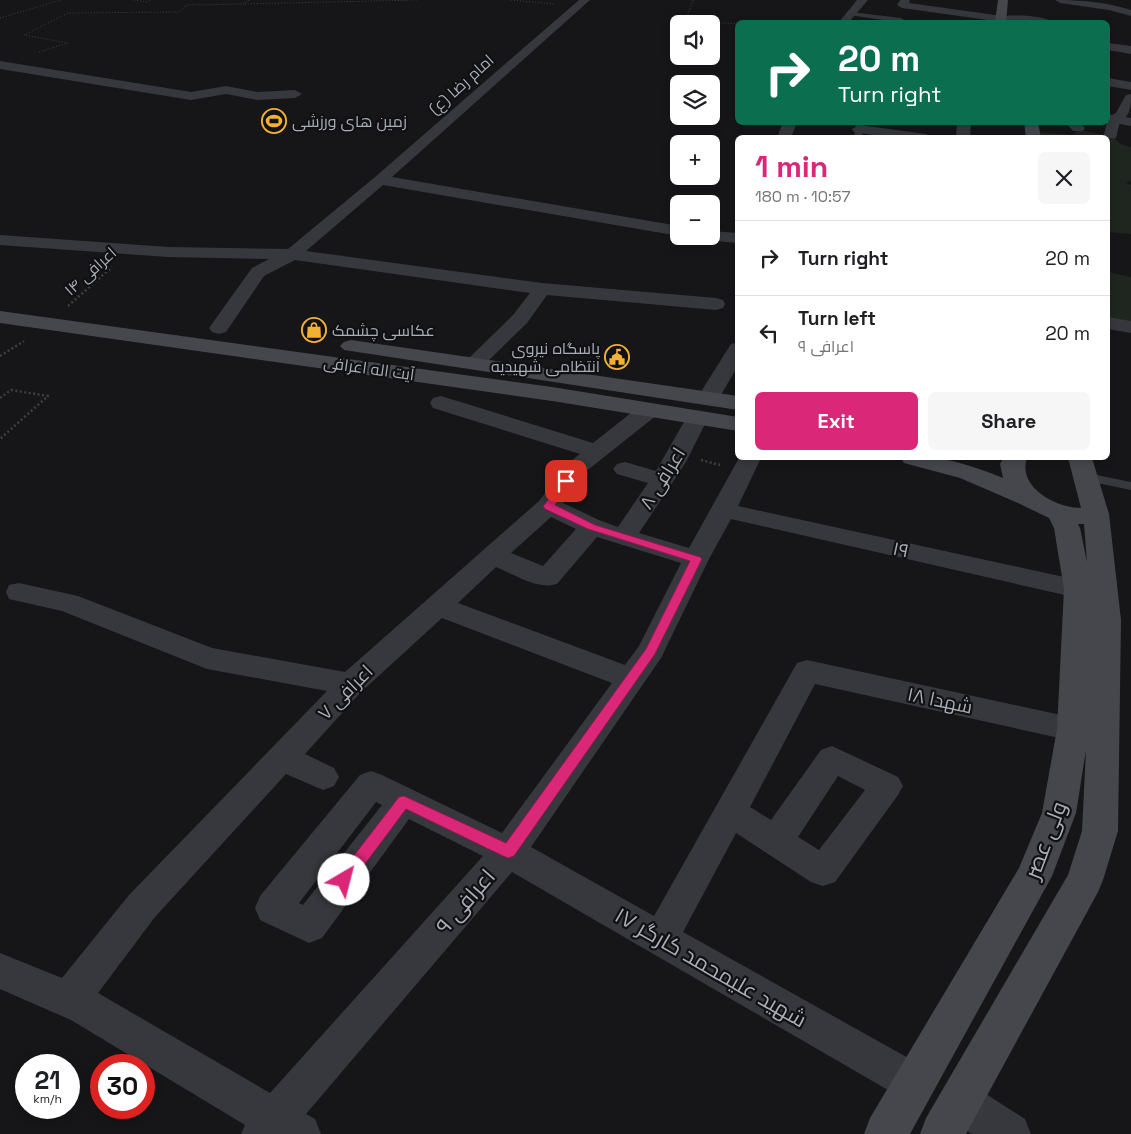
<!DOCTYPE html>
<meta charset="utf-8">
<style>
:root{--surface:#fff;--page:#f6f6f6;--text:#202124;--muted:#757577;--line:#e0e0e0;--accent:#db2777}
body{margin:0;font-family:"Space Grotesk",Cairo,sans-serif;background:var(--page);color:var(--text);height:100vh;display:flex;flex-direction:column;font-size:19px;white-space:nowrap}
*{box-sizing:border-box;margin:0}
p{font-size:16px;color:var(--muted)}
.icon{flex:none;width:28px;height:28px;fill:none;stroke:currentColor;stroke-width:2;stroke-linecap:round;stroke-linejoin:round}
.map{position:relative;flex:1;overflow:hidden}
.sheet{position:absolute;left:735px;top:135px;width:375px;height:325px;display:flex;flex-direction:column;background:var(--surface);border-radius:8px;box-shadow:0 2px 8px #0003}
.sheet>*{flex:none}
.top-card{position:absolute;left:735px;top:20px;width:375px;height:105px;border-radius:8px;box-shadow:0 2px 8px #0003;background:#0b6e4f;color:#fff;overflow:hidden}
.buttons{position:absolute;left:670px;top:15px;display:grid;gap:10px}
.buttons a{display:grid;place-items:center;width:50px;height:50px;border-radius:8px;background:var(--surface);box-shadow:0 2px 8px #0003;font-size:25px}
.speed{position:absolute;left:15px;top:1054px;display:flex;gap:10px;font-size:25px;font-weight:700;text-align:center}
.speed>*{display:grid;place-content:center;width:65px;height:65px;border-radius:50%;background:var(--surface);box-shadow:0 2px 8px #0003;line-height:1}
.speed small{font-size:12px;font-weight:400}
.speed .limit{border:8px solid #d22;background:#fff;color:#111}
.pin{position:absolute;display:grid;place-items:center;width:42px;height:42px;color:#fff;margin:-21px;border-radius:10px;box-shadow:0 2px 8px #0006}
.me{position:absolute;width:55px;margin:-28px;rotate:37deg;stroke-linejoin:round;filter:drop-shadow(0 0 4px #0008)}
.turn{display:flex;align-items:center;gap:18px;height:105px;padding:0 20px;font-size:22px}
.turn .icon{width:65px;height:65px;stroke-width:2.5}
.turn b{display:block;font-size:35px;line-height:42px}
.round{display:grid;place-items:center;flex:none;width:52px;height:52px;border-radius:8px;background:var(--page)}
.summary{display:flex;align-items:center;justify-content:space-between;height:85px;padding:0 20px}
h1{font-size:30px;font-weight:700;line-height:38px;color:var(--accent)}
.primary-button{display:flex;gap:10px;margin-top:auto;padding:10px 20px}
.primary-button a{flex:1;height:58px;border-radius:8px;background:var(--accent);color:#fff;font-size:20px;font-weight:700;line-height:58px;text-align:center}
.primary-button a+a{background:var(--page);color:var(--text)}
ul{padding:0;list-style:none}
li{display:flex;align-items:center;gap:15px;height:75px;padding:0 20px;border-top:1px solid var(--line)}
li div{flex:1}
li b{display:block;font-size:19px}
li em{font-style:normal}
.map>svg:first-child{display:block}
.green{fill:#1e261f}
.lines{fill:none;stroke-linecap:round;stroke-linejoin:round}
.path-far1{stroke:#3d3f44;stroke-width:1;stroke-dasharray:1 2;stroke-linecap:butt}
.path{stroke:#3d3f44;stroke-width:2.5;stroke-dasharray:2 2.5;stroke-linecap:butt}
.service{fill:#37383d;fill-rule:evenodd}
.minor{fill:#37383d;fill-rule:evenodd}
.tertiary{fill:#37383d;fill-rule:evenodd}
.secondary{fill:#45474d;fill-rule:evenodd}
.route{fill:#db2777;stroke:#8e194d}
.labels{text-anchor:middle;stroke-width:4.5;stroke-linejoin:round;paint-order:stroke}
.far-street-label{font-size:16px;fill:#a8adb8;stroke:#111113}
.far-poi-label{font-size:16px;fill:#a8adb8;stroke:#111113;text-anchor:start}
.street-label{font-size:19px;fill:#a8adb8;stroke:#111113}
.near-street-label{font-size:22px;fill:#a8adb8;stroke:#111113}
</style>
<div class="map">
<svg width="1131" height="1134" viewBox="0 0 1131 1134">
<rect width="100%" height="100%" fill="#161618"/>
<g class="green">
<path d="M1078,130L1112,136L1120,144L1131,147V181L1126,183L1131,185V234L1108,232V138L1040,137L1038,132L1073,135Z"/>
<path d="M1108,272L1131,277V323L1108,320Z"/>
</g>
<g class="lines">
<g class="path-far1">
<path d="M134,0L147,2L151,0"/>
<path d="M249,0L243,4L417,0"/>
<path d="M511,0L554,4"/>
<path d="M693,0L686,20L738,24"/>
<path d="M0,18L61,0"/>
<path d="M39,52L68,43L24,35L68,13L180,12L186,5L243,4"/>
</g>
<g class="path">
<path d="M68,306L112,267"/>
<path d="M0,356L24,341"/>
<path d="M0,398L11,390L48,396L0,439"/>
<path d="M701,460L720,465"/>
</g>
<g class="service">
<path d="M851,12L901,18L904,20L903,22H897L849,15Z"/>
<path d="M856,122H864L862,138H854Z"/>
<path d="M1087,473L1131,482V490L1083,480L1081,477L1083,474Z"/>
</g>
<g class="minor">
<path d="M579,0H590L392,177L679,226V236L383,185L306,251L542,283L716,298L723,300L725,304L723,308L716,310L547,295L527,323L482,367L475,369L468,367L465,363L468,359L513,315L530,293L295,260L264,276L226,332L219,334L212,332L209,328L252,268L269,259L168,257L0,245V235L168,247L288,249L375,177Z"/>
<path d="M857,0H868L849,22H839Z"/>
<path d="M900,0H910L909,3L1002,16C1013,15 1044,15 1052,22H1002L902,8L897,5Z"/>
<path d="M1055,0C1081,0 1105,2 1131,10V16L1109,10L1060,3Z"/>
<path d="M1108,43L1131,46V54L1108,50Z"/>
<path d="M0,61L191,92L226,86L257,92L295,90L302,94L295,98L257,100L226,94L191,100L0,69Z"/>
<path d="M1108,78L1131,82V90L1108,86Z"/>
<path d="M1131,94C1131,106 1131,116 1120,121L1116,138C1111,139 1107,139 1104,135L1108,117L1116,113L1126,95Z"/>
<path d="M783,122H797L791,138H777Z"/>
<path d="M957,122H971L970,138H956Z"/>
<path d="M1065,122H1080L1085,128L1083,131H1073Z"/>
<path d="M859,125L926,134L933,138H891L854,132L852,129Z"/>
<path d="M711,231L738,233V243L705,240L703,236H711Z"/>
<path d="M1108,317L1131,321V333L1108,329Z"/>
<path d="M738,342V366L719,398L716,403L708,404L700,403L697,398L731,344Z"/>
<path d="M441,396L593,443L641,405L649,403L657,405L660,410L657,415L584,473L563,503L601,521L618,527L648,483L617,474L613,469L617,464L625,462L656,471L689,413L697,411L705,413L708,418L686,462L639,533L689,548L739,458H761L738,506L1087,582L1091,589L1087,596L1078,598L731,519L709,559L661,658L531,847L654,916L797,663L807,660L1084,720L1088,729L1084,738L1073,741L815,684L750,807L771,820L821,750L832,746L898,777L903,786L898,795L835,882L823,886L811,882L736,833L683,932L928,1069L934,1083L928,1097L914,1103L900,1097L512,872L306,1114L315,1119L321,1134H241L245,1125L71,1020L0,989V953L62,978L129,895L327,691L207,669L62,611L9,599L6,592L9,585L19,583L78,596L212,648L345,672L539,501L568,463L580,454L433,408L430,403L433,398ZM551,517L576,529L543,566L511,553ZM597,537L681,563L639,646L625,665L458,603L496,567C515,575 538,590 557,584ZM442,618L612,683L502,833L382,775L371,771L360,775L260,896L255,908L260,920L309,943L322,938L409,819L483,856L270,1093L98,993L155,917L286,774L323,790L334,786L339,777L334,768L305,754L361,692ZM838,776L865,790L819,850L798,837ZM376,802L382,805L303,905L299,903Z"/>
<path d="M960,1081L975,1087L1025,1119L1031,1134H972L945,1117L939,1102L945,1087Z"/>
</g>
<path class="tertiary" d="M1108,114L1131,118V126L1108,122Z"/>
<g class="secondary">
<path d="M998,0H1008L1006,22H995Z"/>
<path d="M1024,122H1038L1041,138H1026Z"/>
<path d="M0,311L552,387L738,417V431L552,401L0,323Z"/>
<path d="M351,340L738,396V410L344,350L340,346L344,342Z"/>
<path d="M901,458C936,453 970,465 1003,478L1000,464L1003,458H1027C1017,487 1056,508 1081,508L1068,458H1092L1109,514L1121,620L1118,831L1103,880L1098,892L966,1134H920L926,1118L1068,875L1082,831L1086,750L1076,813L1052,876L910,1134H864L870,1118L1019,868L1042,813L1057,729L1064,589L1054,528L1049,518L1018,503L960,478L904,463ZM1078,524H1084L1087,562L1080,528Z"/>
</g>
</g>
<path class="route" d="M566,477L572,481L555,505L595,525L700,557L702,559L655,654L514,856L508,858L503,856L406,809L350,884L344,886L339,884L337,880L339,875L399,797L404,796L506,843L646,649L690,561L588,529L545,509L543,506L545,504L563,478Z"/>
<defs>
<symbol id="stadium-ring" viewBox="-11 -11 22 22"><circle r="9.5" fill="#111113" stroke="#f2b134" stroke-width="1.5"/><path d="M0-5a6.5 5 0 1 0 0 10a6.5 5 0 1 0 0-10ZM-3.5-1.8h7v3.6h-7Z" fill="#f2b134"/></symbol>
<symbol id="shop-ring" viewBox="-11 -11 22 22"><circle r="9.5" fill="#111113" stroke="#f2b134" stroke-width="1.5"/><path d="M-5-2.5h2.3a2.7 3.5 0 0 1 5.4 0H5L5.5 6h-11ZM-1.5-2.5h3a1.5 2.3 0 0 0-3 0Z" fill="#f2b134"/></symbol>
<symbol id="civic-ring" viewBox="-11 -11 22 22"><circle r="9.5" fill="#111113" stroke="#f2b134" stroke-width="1.5"/><path d="M-.6-6.5H3V-4.5H.6V-3L4-1V1h2V6H-6V1h2V-1L-.6-3ZM-1.2 2.5V6h2.4V2.5Z" fill="#f2b134"/></symbol>
</defs>
<g fill-rule="evenodd">
<use href="#stadium-ring" x="260" y="107" width="28" height="28"/>
<use href="#shop-ring" x="300" y="316" width="28" height="28"/>
<use href="#civic-ring" x="603" y="343" width="28" height="28"/>
</g>
<g class="labels">
<g class="far-street-label">
<text transform="translate(461 84) rotate(-42)" y="6">امام رضا (ع)</text>
<text transform="translate(90 271) rotate(-42)" y="6">اعرافی ۱۴</text>
<text transform="translate(369 368) rotate(8)" y="6">آیت اله اعرافی</text>
</g>
<g class="far-poi-label">
<text x="292" y="127">زمین های ورزشی</text>
<text x="332" y="336">عکاسی چشمک</text>
<text x="600" y="354" text-anchor="end">پاسگاه نیروی<tspan x="600" dy="18">انتظامی شهیدیه</tspan></text>
</g>
<g class="street-label">
<text transform="translate(662 478) rotate(-58)" y="7">اعرافی ۸</text>
<text transform="translate(901 549) rotate(12)" y="7">۱۹</text>
<text transform="translate(345 692) rotate(-45)" y="7">اعرافی ۷</text>
<text transform="translate(940 700) rotate(12)" y="7">شهدا ۱۸</text>
</g>
<g class="near-street-label">
<text transform="translate(1045 840) rotate(-69)" y="8">ولی عصر</text>
<text transform="translate(465 901) rotate(-49)" y="8">اعرافی ۹</text>
<text transform="translate(711 967) rotate(30)" y="8">شهید علیمحمد کارگر ۱۷</text>
</g>
</g>
</svg>
<div class="buttons">
<a><svg class="icon" aria-label="sound" viewBox="0 0 24 24"><path d="M4 9h4l5-4v14l-5-4H4zM17 9q2 3 0 6"/></svg></a>
<a><svg class="icon" aria-label="layers" viewBox="0 0 24 24"><path d="M12 4l9 5-9 5-9-5zM3 14l9 5 9-5"/></svg></a>
<a>+</a>
<a>−</a>
</div>
<div class="speed"><div>21<small>km/h</small></div><div class="limit">30</div></div>
<div class="pin" style="left:566px;top:481px;background:#d93025"><svg class="icon" aria-label="arrive" viewBox="0 0 24 24"><path d="M6 21V4h12l-3 4 3 4H6"/></svg></div>
<svg class="me" style="left:344px;top:880px" viewBox="-20 -20 40 40"><circle r="19" fill="#fff"/><path d="M0-13L10 11 0 6-10 11z" fill="#db2777"/></svg>
<div class="top-card">
<div class="turn"><svg class="icon" aria-label="right" viewBox="0 0 24 24"><path d="M7 20v-9h11M14 6l5 5-5 5"/></svg><div><b>20 m</b>Turn right</div></div>
</div>
<section class="sheet">
<div class="summary"><div><h1>1 min</h1><p>180 m · 10:57</p></div><a class="round"><svg class="icon" aria-label="close" viewBox="0 0 24 24"><path d="M6 6l12 12M18 6L6 18"/></svg></a></div>
<ul>
<li><svg class="icon" aria-label="right" viewBox="0 0 24 24"><path d="M7 20v-9h11M14 6l5 5-5 5"/></svg><div><b>Turn right</b></div><em>20 m</em></li>
<li><svg class="icon" aria-label="left" viewBox="0 0 24 24"><path d="M17 20v-9H6M10 6l-5 5 5 5"/></svg><div><b>Turn left</b><p>اعرافی ۹</p></div><em>20 m</em></li>
</ul>
<div class="primary-button"><a>Exit</a><a>Share</a></div>
</section>
</div>
